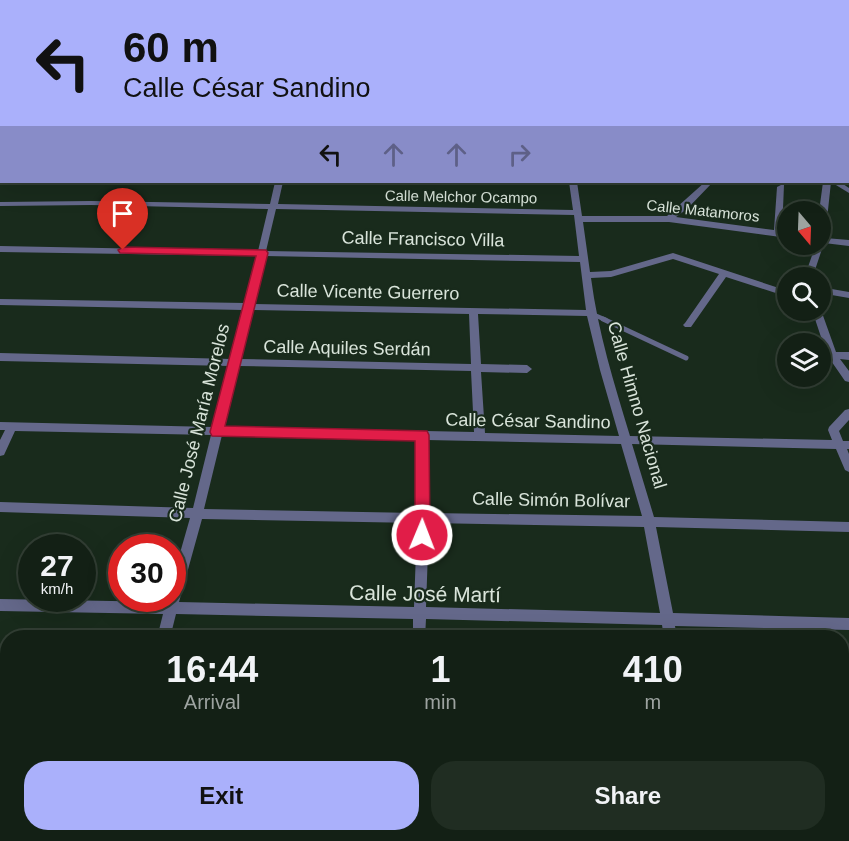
<!DOCTYPE html>
<meta charset="utf-8">
<style>
:root{--surface:#132015;--page:#202d22;--text:#f1f3f6;--muted:#9da3a0;--line:#323e34;--accent:#aab0fb}
body{margin:0;font-family:Helvetica,sans-serif;background:var(--page);color:var(--text);height:100vh;display:flex;flex-direction:column;font-size:22px;white-space:nowrap}
*{box-sizing:border-box;margin:0}
p{font-size:20px;color:var(--muted)}
.icon{flex:none;width:33px;height:33px;fill:none;stroke:currentColor;stroke-width:2;stroke-linecap:round;stroke-linejoin:round}
.map{position:relative;flex:1;overflow:hidden}
.side{position:absolute;left:0px;top:630px;width:849px;height:212px;display:flex;flex-direction:column;background:var(--surface);border-radius:24px 24px 0 0;box-shadow:0 6px 24px #0002,0 0 0 2px var(--line)}
.side>*{flex:none}
.banner{position:absolute;left:0px;top:0px;width:849px;height:183px;box-shadow:0 6px 24px #0002,0 0 0 2px var(--line);background:#aab0fb;color:#111;overflow:hidden}
.needle{width:39px;rotate:161deg}
.buttons{position:absolute;left:777px;top:201px;display:grid;gap:12px}
.buttons a{display:grid;place-items:center;width:54px;height:54px;border-radius:50%;background:var(--surface);box-shadow:0 6px 24px #0002,0 0 0 2px var(--line);font-size:30px}
.speed{position:absolute;left:18px;top:534px;display:flex;gap:12px;font-size:30px;font-weight:700;text-align:center}
.speed>*{display:grid;place-content:center;width:78px;height:78px;border-radius:50%;background:var(--surface);box-shadow:0 6px 24px #0002,0 0 0 2px var(--line);line-height:1}
.speed small{font-size:15px;font-weight:400}
.speed .limit{border:9px solid #d22;background:#fff;color:#111}
.pin{position:absolute;display:grid;place-items:center;width:51px;height:51px;color:#fff;margin:-62px -26px;border-radius:50% 50% 50% 0;rotate:-45deg;box-shadow:0 0 6px #0007}
.pin .icon{rotate:45deg}
.me{position:absolute;width:66px;margin:-33px;rotate:1deg;stroke-linejoin:round;filter:drop-shadow(0 0 4px #0008)}
.turn{display:flex;align-items:center;gap:21px;height:126px;padding:0 24px;font-size:27px}
.turn .icon{width:78px;height:78px;stroke-width:2.5}
.turn b{display:block;font-size:42px;line-height:51px}
.lanes{display:flex;align-items:center;height:57px;padding:0 24px;background:#0003;justify-content:center;gap:30px;direction:ltr}
.lanes .off{opacity:.35}
.eta{display:flex;justify-content:space-evenly;align-items:center;height:102px;text-align:center}
.eta b{font-size:36px;font-weight:600;line-height:42px}
.action{display:flex;gap:12px;margin-top:auto;padding:12px 24px}
.action a{flex:1;height:69px;border-radius:24px;background:var(--accent);color:#111;font-size:24px;font-weight:600;line-height:69px;text-align:center}
.action a+a{background:var(--page);color:var(--text)}
.map>svg:first-child{display:block}
.green{fill:#344c37}
.lines{fill:none;stroke-linecap:round;stroke-linejoin:round}
.path{stroke:#829083;stroke-width:1.5;stroke-dasharray:4 1.5;stroke-linecap:butt}
.service-far1{stroke:#64688a;stroke-width:4.5}
.service{stroke:#64688a;stroke-width:5}
.minor{fill:#64688a;fill-rule:evenodd}
.route{fill:#e11d48;stroke:#92132f;stroke-width:1.5}
.labels{text-anchor:middle;stroke-width:4.5;stroke-linejoin:round;paint-order:stroke}
.far-street-label{font-size:15px;fill:#d9e4da;stroke:#192b1c}
.street-label{font-size:18px;fill:#d9e4da;stroke:#192b1c}
.near-street-label{font-size:21px;fill:#d9e4da;stroke:#192b1c}
</style>
<div class="map">
<svg width="849" height="841" viewBox="0 0 849 841">
<rect width="100%" height="100%" fill="#192b1c"/>
<path class="green" d="M0,0H484L485,1L2,2L0,144Z"/>
<g class="lines">
<path class="path" d="M320,2L322,0"/>
<path class="service-far1" d="M592,314L606,320"/>
<path class="service" d="M603,319L686,358"/>
<g class="minor">
<path d="M510,0H516L517,2H511Z"/>
<path d="M572,0H579L569,2Z"/>
<path d="M612,0H618L620,2H613Z"/>
<rect x="651" y="0" width="6" height="2"/>
<path d="M712,0H718L720,2H713Z"/>
<path d="M768,0H781L779,2H763Z"/>
<rect x="848" y="82" width="1" height="5"/>
<rect x="848" y="125" width="1" height="4"/>
<rect x="0" y="162" width="2" height="4"/>
<path d="M275,182H283L278,204L573,210L569,182H577L582,216H667L705,182H713L687,209L676,217L774,230L777,187L781,185H784L782,232H788V238L669,222H583L590,272L611,271L673,253L788,291V297L726,277L691,327H685L683,325L685,323L719,274L673,259L611,277L591,278C598,332 614,383 630,436L832,440L828,430L829,427L845,410L849,409V420L839,431L843,441H849V449H847L849,454V472L845,470L836,449L632,444L654,517L849,522V532L656,527L673,613L849,618V630L675,626L677,638H664L662,625L426,619L425,638H413V619L176,614L170,638H157L163,614L0,611V599L167,602L168,598H172V581L190,518L0,512V502L193,508L211,435L15,431L4,455L0,456V440L5,430H0V422L213,427L229,366L0,361V353L231,359L243,310L0,305V299L245,303L256,256L0,252V246L258,251L268,209L91,205L0,206V202L91,201L270,204ZM276,209L574,215L579,256L266,251ZM265,256L580,262L586,310L254,304ZM252,310L469,314L471,364L240,359ZM478,314L587,316L600,370L619,436L485,433L481,372L527,373L532,369L527,365L481,364ZM239,366L471,371L474,432L224,427ZM222,435L417,440V513L204,509ZM427,440L621,444L642,516L429,513ZM202,519L417,523L414,607L179,602ZM429,523L644,527L660,613L426,607Z"/>
<path d="M823,182H831L825,238L849,240V246L824,243L816,267V278H808V267L816,244H820L819,212Z"/>
<path d="M831,182H840L849,188V193Z"/>
<path d="M820,287L849,292V298L820,293Z"/>
<path d="M812,310H821L836,352H849V360L840,359L849,371V382L845,381L827,355Z"/>
<rect x="0" y="717" width="8" height="14"/>
<rect x="842" y="737" width="7" height="14"/>
<path d="M849,821V837L842,838L837,835L836,834H842V823Z"/>
<path d="M107,834H123L122,841H106Z"/>
<rect x="404" y="834" width="16" height="7"/>
<path d="M700,834H716L717,841H701Z"/>
<path d="M812,834H828L829,841H813Z"/>
</g>
</g>
<path class="route" d="M123,247L266,250L268,253L225,426L427,431L429,435L430,535L428,540L422,542L417,540L415,535V441L212,436L210,432L256,256L120,253L118,250Z"/>
<g class="labels">
<g class="far-street-label">
<text transform="translate(461 197) rotate(1)" y="5">Calle Melchor Ocampo</text>
<text transform="translate(703 211) rotate(6)" y="5">Calle Matamoros</text>
</g>
<g class="street-label">
<text transform="translate(423 239) rotate(1)" y="6">Calle Francisco Villa</text>
<text transform="translate(368 292) rotate(1)" y="6">Calle Vicente Guerrero</text>
<text transform="translate(347 348) rotate(1)" y="6">Calle Aquiles Serdán</text>
<text transform="translate(637 405) rotate(74)" y="6">Calle Himno Nacional</text>
<text transform="translate(528 421) rotate(1)" y="6">Calle César Sandino</text>
<text transform="translate(199 423) rotate(-76)" y="6">Calle José María Morelos</text>
<text transform="translate(551 500) rotate(1)" y="6">Calle Simón Bolívar</text>
</g>
<g class="near-street-label">
<text transform="translate(425 594) rotate(1)" y="7">Calle José Martí</text>
</g>
</g>
</svg>
<div class="buttons">
<a><svg class="needle" viewBox="-14 -14 28 28"><path d="M0-13l5 13h-10z" fill="#e53935"/><path d="M0 13l5-13h-10z" fill="#9da3a0"/></svg></a>
<a><svg class="icon" aria-label="search" viewBox="0 0 24 24"><circle cx="10" cy="10" r="6"/><path d="M15 15l6 6"/></svg></a>
<a><svg class="icon" aria-label="layers" viewBox="0 0 24 24"><path d="M12 4l9 5-9 5-9-5zM3 14l9 5 9-5"/></svg></a>
</div>
<div class="speed"><div>27<small>km/h</small></div><div class="limit">30</div></div>
<div class="pin" style="left:123px;top:250px;background:#d93025"><svg class="icon" aria-label="arrive" viewBox="0 0 24 24"><path d="M6 21V4h12l-3 4 3 4H6"/></svg></div>
<svg class="me" style="left:422px;top:535px" viewBox="-20 -20 40 40"><circle r="17" fill="#e11d48" stroke="#fff" stroke-width="3"/><path d="M0-11L8 9 0 5-8 9z" fill="#fff"/></svg>
<div class="banner">
<div class="turn"><svg class="icon" aria-label="left" viewBox="0 0 24 24"><path d="M17 20v-9H6M10 6l-5 5 5 5"/></svg><div><b>60 m</b>Calle César Sandino</div></div>
<div class="lanes"><svg class="icon" aria-label="left" viewBox="0 0 24 24"><path d="M17 20v-9H6M10 6l-5 5 5 5"/></svg><svg class="icon off" aria-label="ahead" viewBox="0 0 24 24"><path d="M12 20V5M6 11l6-6 6 6"/></svg><svg class="icon off" aria-label="ahead" viewBox="0 0 24 24"><path d="M12 20V5M6 11l6-6 6 6"/></svg><svg class="icon off" aria-label="right" viewBox="0 0 24 24"><path d="M7 20v-9h11M14 6l5 5-5 5"/></svg></div>
</div>
<section class="side">
<div class="eta">
<div><b>16:44</b><p>Arrival</p></div>
<div><b>1</b><p>min</p></div>
<div><b>410</b><p>m</p></div>
</div>
<div class="action"><a>Exit</a><a>Share</a></div>
</section>
</div>
